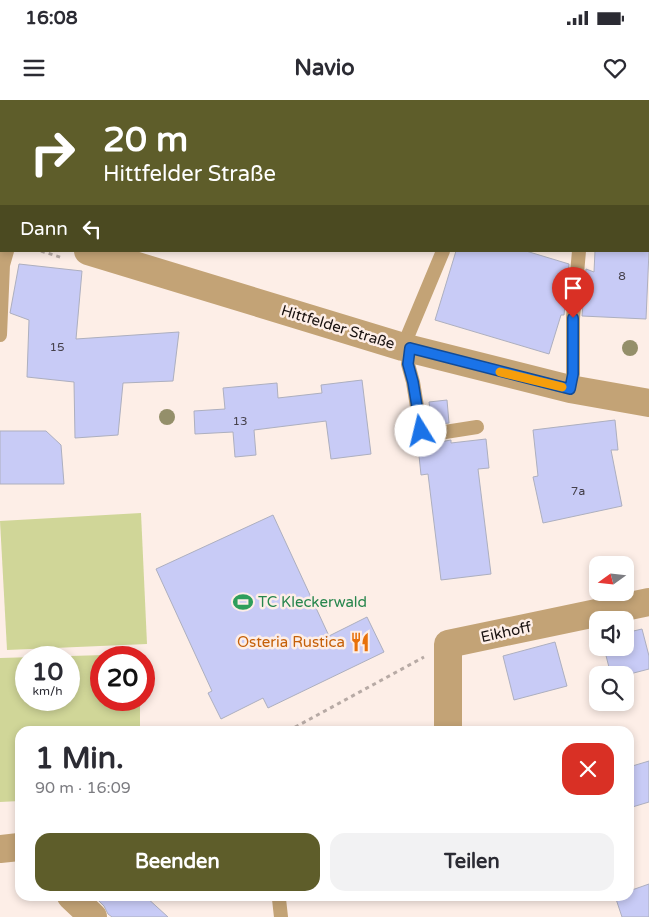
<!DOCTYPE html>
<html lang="de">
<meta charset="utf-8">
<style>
:root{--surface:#fff;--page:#f2f2f3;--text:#2b2b33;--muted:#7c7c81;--accent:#5e5d2a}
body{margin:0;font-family:"Varela Round",sans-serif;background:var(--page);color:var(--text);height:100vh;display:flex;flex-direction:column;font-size:19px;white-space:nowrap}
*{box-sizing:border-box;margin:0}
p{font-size:16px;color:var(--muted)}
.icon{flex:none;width:28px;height:28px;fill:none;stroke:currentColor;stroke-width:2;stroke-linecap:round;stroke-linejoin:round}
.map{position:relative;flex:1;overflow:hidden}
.drawer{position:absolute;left:15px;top:626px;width:619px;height:175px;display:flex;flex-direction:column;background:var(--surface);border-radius:15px;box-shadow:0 2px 8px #0003}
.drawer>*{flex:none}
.guide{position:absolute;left:0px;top:0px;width:650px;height:152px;box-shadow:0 2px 8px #0003;background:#5e5d2a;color:#fff;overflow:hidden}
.needle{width:32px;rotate:255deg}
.buttons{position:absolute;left:589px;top:456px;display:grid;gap:10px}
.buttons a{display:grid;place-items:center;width:45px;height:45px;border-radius:10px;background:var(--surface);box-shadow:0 2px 8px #0003;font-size:25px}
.speed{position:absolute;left:15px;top:546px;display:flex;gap:10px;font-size:25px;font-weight:700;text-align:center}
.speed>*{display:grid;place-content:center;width:65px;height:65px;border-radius:50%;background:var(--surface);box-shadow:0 2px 8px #0003;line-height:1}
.speed small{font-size:12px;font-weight:400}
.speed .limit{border:8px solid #d22;background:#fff;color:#111}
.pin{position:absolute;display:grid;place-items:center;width:42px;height:42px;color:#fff;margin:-51px -21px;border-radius:50% 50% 50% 0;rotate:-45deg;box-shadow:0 0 5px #0007}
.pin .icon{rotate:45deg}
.me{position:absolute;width:55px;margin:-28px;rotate:351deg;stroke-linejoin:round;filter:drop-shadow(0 0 4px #0008)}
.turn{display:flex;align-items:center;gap:18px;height:105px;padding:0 20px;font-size:22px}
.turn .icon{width:65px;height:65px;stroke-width:2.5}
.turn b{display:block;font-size:35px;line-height:42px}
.then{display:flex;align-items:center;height:48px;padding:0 20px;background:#0003;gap:10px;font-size:19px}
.round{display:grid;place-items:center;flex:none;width:52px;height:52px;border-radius:15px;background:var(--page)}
.headline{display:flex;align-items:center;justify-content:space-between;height:85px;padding:0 20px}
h1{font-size:30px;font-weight:800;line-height:38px}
.action{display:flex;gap:10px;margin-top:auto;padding:10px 20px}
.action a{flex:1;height:58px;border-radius:15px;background:var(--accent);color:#fff;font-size:20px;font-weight:800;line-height:58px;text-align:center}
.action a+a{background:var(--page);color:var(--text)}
.status{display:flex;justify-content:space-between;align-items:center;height:35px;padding:0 25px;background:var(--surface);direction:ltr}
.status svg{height:14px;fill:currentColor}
header{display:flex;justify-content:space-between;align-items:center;height:65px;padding:0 20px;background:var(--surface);font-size:22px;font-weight:800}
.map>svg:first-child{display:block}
.green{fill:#d0d698;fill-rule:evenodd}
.building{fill:#c8cbf6;stroke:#adafbf}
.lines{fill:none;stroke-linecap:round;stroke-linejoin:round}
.path{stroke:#b7aaa5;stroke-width:3;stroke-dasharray:4 4;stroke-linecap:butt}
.service{stroke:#c3a376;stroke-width:14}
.minor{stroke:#c3a376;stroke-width:28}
.tertiary{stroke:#c3a376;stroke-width:28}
.tree{fill:#948f6a}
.route-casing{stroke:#114b97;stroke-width:12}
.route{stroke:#1a73e8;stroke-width:9}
.slow{stroke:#f59e0b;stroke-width:9}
.labels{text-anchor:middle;stroke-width:5;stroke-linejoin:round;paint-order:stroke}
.number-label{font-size:12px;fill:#45404a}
.street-label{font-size:15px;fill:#191210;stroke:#fdeee7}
.leisure-label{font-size:15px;fill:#27864d;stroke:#fdeee7;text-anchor:start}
.food-label{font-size:15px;fill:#c56008;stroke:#fdeee7;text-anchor:end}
</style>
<div class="status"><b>16:08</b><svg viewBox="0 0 49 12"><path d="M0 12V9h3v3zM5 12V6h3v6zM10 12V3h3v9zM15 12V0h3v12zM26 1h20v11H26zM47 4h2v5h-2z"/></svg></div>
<header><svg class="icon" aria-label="menu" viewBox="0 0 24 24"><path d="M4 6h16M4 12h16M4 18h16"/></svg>Navio<svg class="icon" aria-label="heart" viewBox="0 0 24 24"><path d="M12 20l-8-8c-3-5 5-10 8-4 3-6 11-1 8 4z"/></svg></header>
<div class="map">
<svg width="649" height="817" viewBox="0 0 649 817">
<rect width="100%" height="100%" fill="#fdeee7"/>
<g class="green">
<path d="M141,413L147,544L7,550L0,421Z"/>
<path d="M140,554V557L101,558V600H140V631H20V701L0,702V558ZM26,558H69V600H26Z"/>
</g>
<g class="building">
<path d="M456,151H526L569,164L564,215H561L549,254L435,220Z"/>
<path d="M595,151H649L646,219L582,216L586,169L594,172Z"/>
<path d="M19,164L82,171L76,239L179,232L173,281L123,283L118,335L75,338L74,282L27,277L29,220L10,213Z"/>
<path d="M362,280L371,354L331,359L326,321L254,330L256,355L235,357L233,332L195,334L194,311L225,309L223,288L277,283L278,298L322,293L321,285Z"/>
<path d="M447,300L449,323L432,325L429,302Z"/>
<path d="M615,320L618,350H611L622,406L543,423L533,377L538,376L533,330Z"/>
<path d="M0,331H46L61,345L64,384H0Z"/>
<path d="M486,339L489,368L478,369L491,474L441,480L428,374L421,375L418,346L434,345V343L451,340V343Z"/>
<path d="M273,415L329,536L367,517L384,552L268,608L263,598L221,619L208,593L212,591L156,469Z"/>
<path d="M642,529L649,556V569L626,575H611L604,548H625V533Z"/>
<path d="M555,542L567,586L514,600L503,556Z"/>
<path d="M649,661V702L629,708V667Z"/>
<path d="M649,784V817H622L615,796H629V791Z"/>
<path d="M94,796H145L168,817H112L108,814L104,806Z"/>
</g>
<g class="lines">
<g class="path">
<path d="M41,151L63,158"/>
<path d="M288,631L424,557"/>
</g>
<g class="service">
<path d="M473,1V0"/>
<path d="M587,1V0"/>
<path d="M0,235L3,165L7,151"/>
<path d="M403,247L443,151"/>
<path d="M410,248L408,264L413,282L421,331L426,335L477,327"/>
<path d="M570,289L573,274V218L579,151"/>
<path d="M279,799L281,817"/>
</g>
<g class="minor">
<path d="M448,631V544L649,502"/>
<path d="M0,749L19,747L20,748"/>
<path d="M71,796L93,817"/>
</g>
<g class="tertiary">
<path d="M0,123L1,124"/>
<path d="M88,151L403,247L570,289L649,303"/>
</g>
</g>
<g class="tree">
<circle cx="630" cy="248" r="8"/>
<circle cx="167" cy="317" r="8"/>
</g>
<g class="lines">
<defs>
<path id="route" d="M421,331L413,282L408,264L410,248L570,289L573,274V218"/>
</defs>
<use href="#route" class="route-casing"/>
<use href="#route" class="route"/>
<path class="slow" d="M500,272L562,287"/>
</g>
<defs>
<symbol id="stadium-bare" viewBox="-9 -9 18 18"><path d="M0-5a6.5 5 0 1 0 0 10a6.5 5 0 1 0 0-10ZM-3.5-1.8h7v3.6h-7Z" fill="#2e9e5b" stroke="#fdeee7" stroke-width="2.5" paint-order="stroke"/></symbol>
<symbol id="restaurant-bare" viewBox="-9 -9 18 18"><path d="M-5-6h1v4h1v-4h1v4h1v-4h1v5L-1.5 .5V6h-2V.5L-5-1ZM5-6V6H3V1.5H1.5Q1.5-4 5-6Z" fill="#e8710a" stroke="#fdeee7" stroke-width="2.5" paint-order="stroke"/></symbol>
</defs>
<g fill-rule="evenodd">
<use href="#stadium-bare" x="229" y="488" width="28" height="28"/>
<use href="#restaurant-bare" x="346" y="528" width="28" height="28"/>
</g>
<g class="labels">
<g class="number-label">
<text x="622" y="180">8</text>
<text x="57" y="251">15</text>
<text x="240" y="325">13</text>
<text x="578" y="395">7a</text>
</g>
<g class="street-label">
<text transform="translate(338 227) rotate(17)" y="5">Hittfelder Straße</text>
<text transform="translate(506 532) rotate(-12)" y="5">Eikhoff</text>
</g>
<g class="leisure-label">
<text x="258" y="507">TC Kleckerwald</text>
</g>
<g class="food-label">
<text x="345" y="547">Osteria Rustica</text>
</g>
</g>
</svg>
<div class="buttons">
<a><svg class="needle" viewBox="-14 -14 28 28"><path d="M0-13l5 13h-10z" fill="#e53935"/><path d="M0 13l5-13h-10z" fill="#7c7c81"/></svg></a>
<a><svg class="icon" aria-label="sound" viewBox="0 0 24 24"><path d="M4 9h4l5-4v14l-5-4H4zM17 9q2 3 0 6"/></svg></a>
<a><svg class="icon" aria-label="search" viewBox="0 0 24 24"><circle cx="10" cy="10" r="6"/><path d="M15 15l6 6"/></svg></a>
</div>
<div class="speed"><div>10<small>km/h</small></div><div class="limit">20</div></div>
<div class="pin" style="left:573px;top:218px;background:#d93025"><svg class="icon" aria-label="arrive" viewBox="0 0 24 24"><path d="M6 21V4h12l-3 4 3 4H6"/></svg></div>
<svg class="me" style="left:421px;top:331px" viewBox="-20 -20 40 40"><circle r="19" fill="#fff"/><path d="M0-13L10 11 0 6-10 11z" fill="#1a73e8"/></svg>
<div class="guide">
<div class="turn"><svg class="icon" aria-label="right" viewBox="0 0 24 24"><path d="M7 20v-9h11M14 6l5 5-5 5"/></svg><div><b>20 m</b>Hittfelder Straße</div></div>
<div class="then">Dann<svg class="icon" aria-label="left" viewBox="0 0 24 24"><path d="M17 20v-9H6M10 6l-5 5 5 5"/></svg></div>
</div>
<section class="drawer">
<div class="headline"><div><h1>1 Min.</h1><p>90 m · 16:09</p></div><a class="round" style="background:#d93025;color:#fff"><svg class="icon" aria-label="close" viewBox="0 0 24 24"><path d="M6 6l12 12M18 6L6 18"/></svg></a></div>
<div class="action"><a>Beenden</a><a>Teilen</a></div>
</section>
</div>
